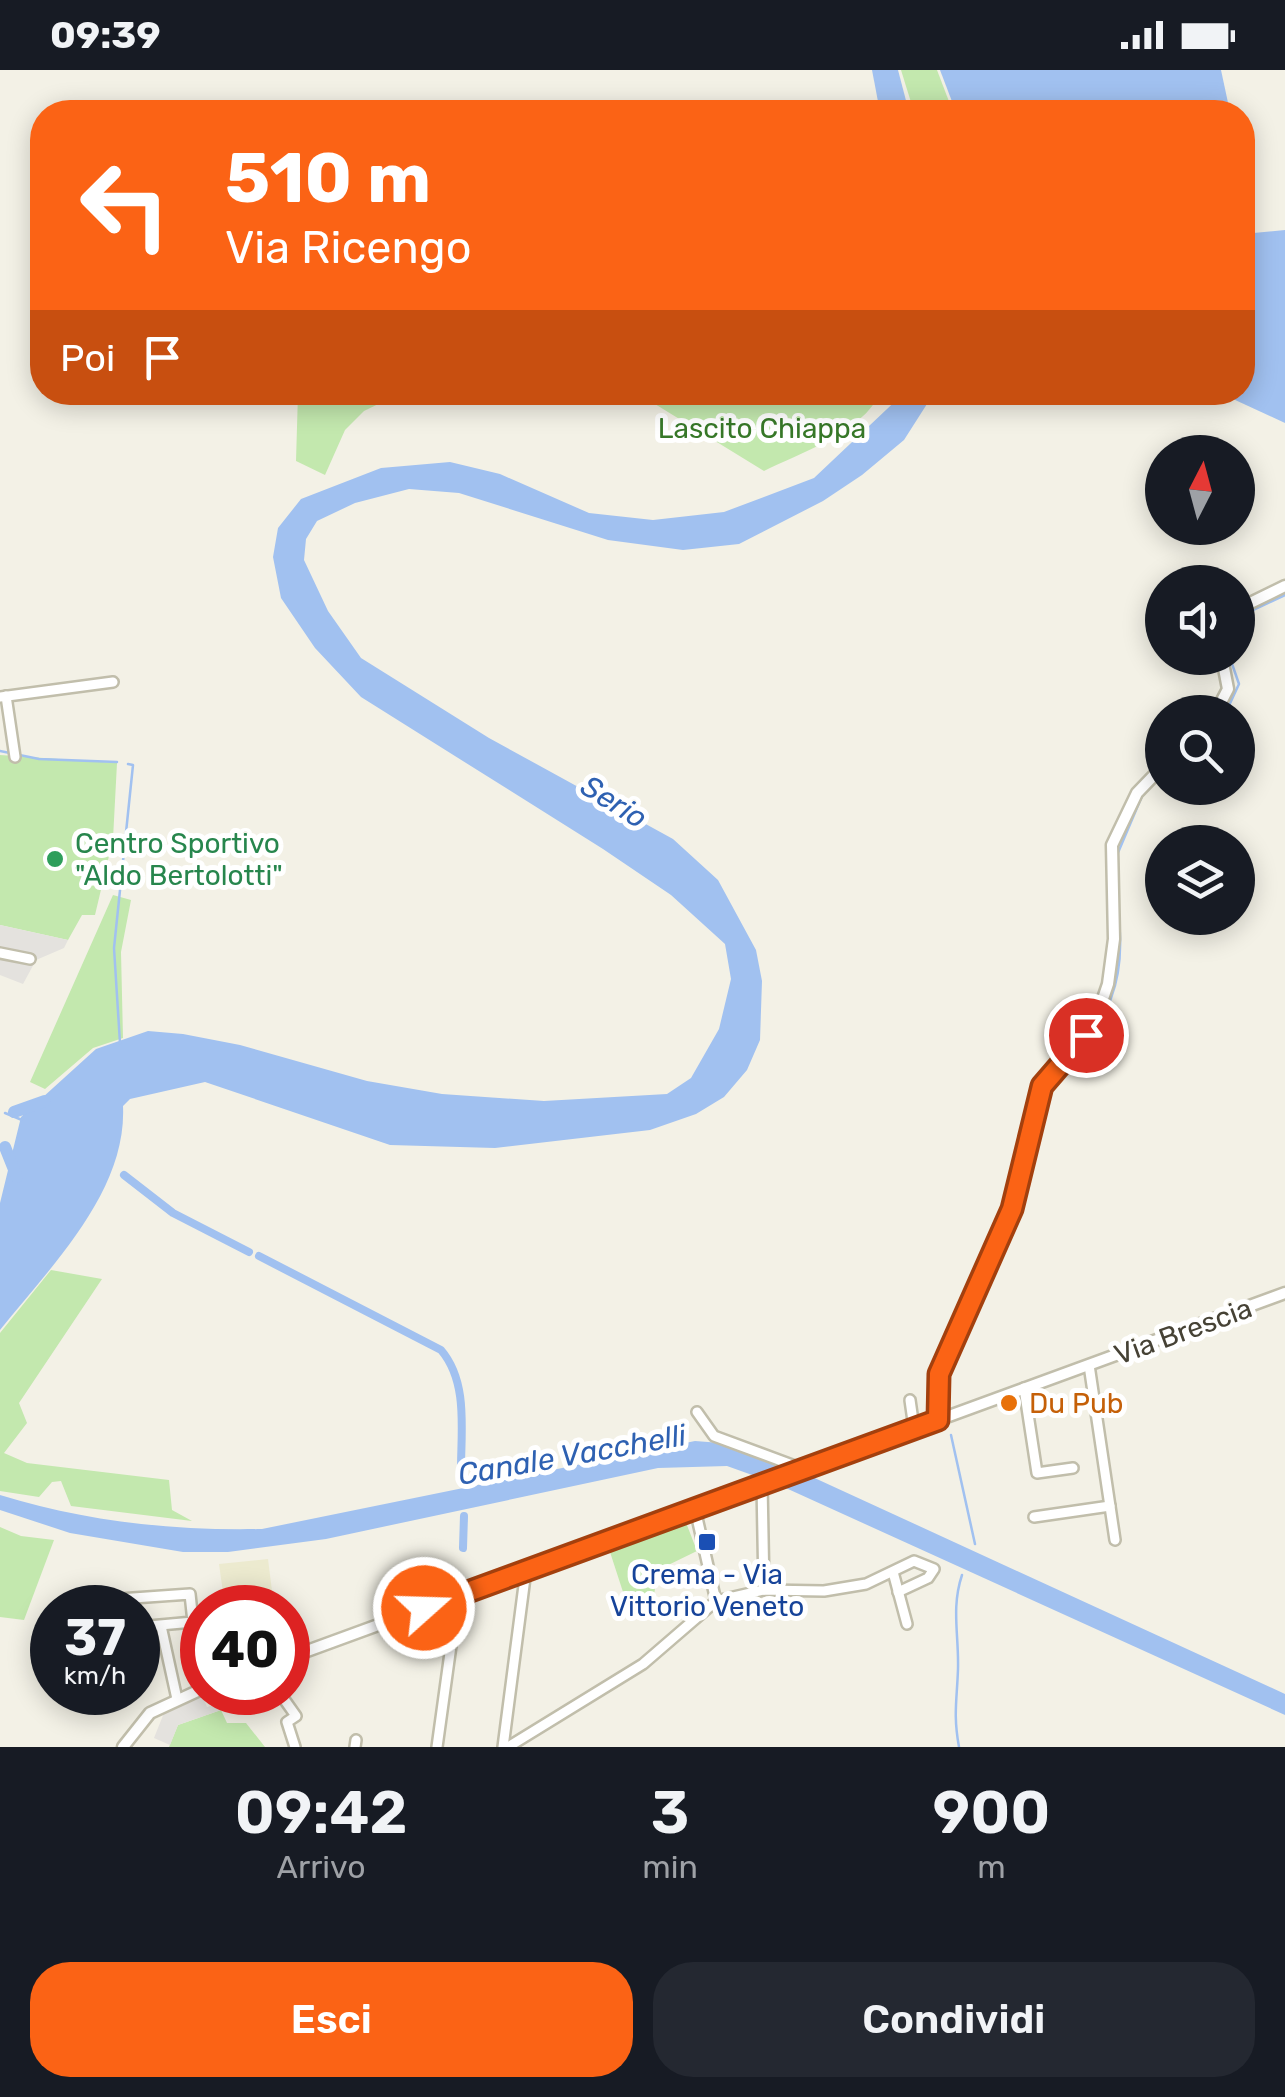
<!DOCTYPE html>
<html lang="it">
<style>
:root{--surface:#171b24;--page:#242831;--text:#f1f3f6;--muted:#9ea1a6;--accent:#fb6315}
body{margin:0;font-family:Rubik,sans-serif;background:var(--page);color:var(--text);height:100vh;display:flex;flex-direction:column;font-size:38px;white-space:nowrap}
*{box-sizing:border-box;margin:0}
p{font-size:32px;color:var(--muted)}
.icon{flex:none;width:55px;height:55px;fill:none;stroke:currentColor;stroke-width:2;stroke-linecap:round;stroke-linejoin:round}
.map{position:relative;height:1677px;overflow:hidden}
.details{display:flex;flex-direction:column;background:var(--surface);flex:1}
.details>*{flex:none}
.top-card{position:absolute;left:30px;top:30px;width:1225px;height:305px;border-radius:40px;box-shadow:0 5px 25px #0003;background:#fb6315;color:#fff;overflow:hidden}
.needle{width:65px;rotate:6deg}
.tools{position:absolute;left:1145px;top:365px;display:grid;gap:20px}
.tools a{display:grid;place-items:center;width:110px;height:110px;border-radius:50%;background:var(--surface);box-shadow:0 5px 25px #0003;font-size:50px}
.speed{position:absolute;left:30px;top:1515px;display:flex;gap:20px;font-size:50px;font-weight:700;text-align:center}
.speed>*{display:grid;place-content:center;width:130px;height:130px;border-radius:50%;background:var(--surface);box-shadow:0 5px 25px #0003;line-height:1}
.speed small{font-size:25px;font-weight:400}
.speed .limit{border:15px solid #d22;background:#fff;color:#111}
.pin{position:absolute;display:grid;place-items:center;width:85px;height:85px;color:#fff;margin:-42px;border:5px solid #fff;border-radius:50%;box-shadow:0 2px 10px #0007}
.me{position:absolute;width:110px;margin:-55px;rotate:70deg;stroke-linejoin:round;filter:drop-shadow(0 0 8px #0008)}
.turn{display:flex;align-items:center;gap:35px;height:210px;padding:0 30px;font-size:45px}
.turn .icon{width:130px;height:130px;stroke-width:2.5}
.turn b{display:block;font-size:70px;line-height:85px}
.then{display:flex;align-items:center;height:95px;padding:0 30px;background:#0003;gap:20px;font-size:38px}
.eta{display:flex;justify-content:space-evenly;align-items:center;height:170px;text-align:center}
.eta b{font-size:60px;font-weight:600;line-height:70px}
.button{display:flex;gap:20px;margin-top:auto;padding:20px 30px}
.button a{flex:1;height:115px;border-radius:40px;background:var(--accent);color:#fff;font-size:40px;font-weight:600;line-height:115px;text-align:center}
.button a+a{background:var(--page);color:var(--text)}
.status{display:flex;justify-content:space-between;align-items:center;height:70px;padding:0 50px;background:var(--surface);direction:ltr}
.status svg{height:28px;fill:currentColor}
.map>svg:first-child{display:block}
.education{fill:#eceacf}
.green{fill:#c3e8ae}
.parking{fill:#e4e2de}
.water{fill:#a1c1f0}
.lines{fill:none;stroke-linecap:round;stroke-linejoin:round}
.stream{stroke:#a1c1f0;stroke-width:2.5}
.canal{stroke:#a1c1f0;stroke-width:8}
.river{stroke:#a1c1f0;stroke-width:12}
.minor-casing{stroke:#c1beab;stroke-width:14}
.tertiary-casing{stroke:#c1beab;stroke-width:15}
.minor{stroke:#fff;stroke-width:9}
.tertiary{stroke:#fff;stroke-width:10}
.route-casing{stroke:#a3400e;stroke-width:25}
.route{stroke:#fb6315;stroke-width:18}
.leisure-dot{fill:#2e9e5b;stroke:#fff;stroke-width:4}
.food-dot{fill:#e8710a;stroke:#fff;stroke-width:4}
.transit-dot{fill:#1a4fb4;stroke:#fff;stroke-width:4}
.labels{text-anchor:middle;stroke-width:10;stroke-linejoin:round;paint-order:stroke}
.park-label{font-size:28px;fill:#377828;stroke:#fff}
.leisure-label{font-size:28px;fill:#27864d;stroke:#fff;text-anchor:start}
.street-label{font-size:28px;fill:#464235;stroke:#fff}
.food-label{font-size:28px;fill:#c56008;stroke:#fff;text-anchor:start}
.transit-label{font-size:28px;fill:#164399;stroke:#fff}
.water-label{font-size:30px;font-style:italic;fill:#2e61b2;stroke:#fff}
</style>
<div class="status"><b>09:39</b><svg viewBox="0 0 49 12"><path d="M0 12V9h3v3zM5 12V6h3v6zM10 12V3h3v9zM15 12V0h3v12zM26 1h20v11H26zM47 4h2v5h-2z"/></svg></div>
<div class="map">
<svg width="1285" height="1677" viewBox="0 0 1285 1677">
<rect width="100%" height="100%" fill="#f3f1e6"/>
<path class="education" d="M268,1489L274,1537H225L219,1494Z"/>
<g class="green">
<path d="M901,0H937L953,42H914Z"/>
<path d="M298,323H357L354,334L362,323H401L364,341L345,360L325,405L296,391Z"/>
<path d="M637,323L880,322V323C863,362 800,383 764,401Z"/>
<path d="M0,685L117,693L113,769L95,845H82L68,870L0,855Z"/>
<path d="M113,825L131,830L121,882L123,968L93,978L45,1019L30,1012Z"/>
<path d="M51,1200L102,1209L19,1333L27,1353L4,1383L27,1393L169,1410L172,1440L192,1451L71,1436L61,1411L52,1412L39,1427L0,1421V1263Z"/>
<path d="M685,1450L697,1481L658,1500L654,1525L623,1522L610,1482L625,1477L624,1472Z"/>
<path d="M0,1457L21,1466L54,1470L24,1550L0,1547Z"/>
<path d="M221,1640L227,1653H246L265,1677H169L178,1655Z"/>
</g>
<g class="parking">
<path d="M0,855L68,870L64,878L36,890L23,914L0,905Z"/>
<path d="M203,1627L207,1637L219,1633L221,1640L178,1655L170,1675L154,1668L164,1643Z"/>
</g>
<g class="water">
<path d="M872,0H898L909,42H880Z"/>
<path d="M940,0H1221L1230,42H956Z"/>
<path d="M1285,160V353L1220,323L1242,322L1243,164Z"/>
<path d="M905,322L934,323L904,370L862,405L823,431L739,474L683,480L608,470L459,423L409,419L355,433L317,451L306,469L304,490L328,541L361,588L489,668L673,769L718,810L756,880L762,911L760,970L747,1000L724,1027L696,1044L650,1060L495,1078L390,1075L205,1012L130,1029L123,1036C127,1122 51,1196 0,1260V1133L21,1047L96,979L148,961L183,964L240,975L367,1011L442,1024L544,1031L667,1024L691,1008L719,959L731,909L725,874L671,825L603,779L361,627L315,578L281,528L273,487L278,458L301,429L381,398L450,392L500,404L589,443L653,450L724,442L814,408Z"/>
<path d="M695,1371L721,1373L795,1399L1285,1624V1645L777,1414L727,1396L658,1398L326,1469L228,1482H183L70,1463L0,1440V1425C84,1451 172,1461 262,1459Z"/>
</g>
<g class="lines">
<g class="stream">
<path d="M1238,547L1285,525"/>
<path d="M1226,642L1239,614L1230,588"/>
<path d="M0,681L39,689L117,692"/>
<path d="M1117,785L1142,726L1162,705"/>
<path d="M120,973L114,878L133,695L128,694"/>
<path d="M1068,993C1108,951 1125,911 1119,852"/>
<path d="M1045,1025L1053,1011"/>
<path d="M5,1043L22,1050"/>
<path d="M1001,1178L1019,1135"/>
<path d="M944,1321L945,1299"/>
<path d="M951,1365L975,1474"/>
<path d="M959,1677C953,1644 957,1630 958,1599C959,1565 951,1538 962,1505"/>
</g>
<g class="canal">
<path d="M124,1105L173,1143L249,1182"/>
<path d="M259,1186L441,1280C470,1314 460,1366 461,1408"/>
<path d="M463,1478L464,1446"/>
</g>
<g class="river">
<path d="M14,1042L45,1031"/>
<path d="M5,1077L17,1107"/>
</g>
<defs>
<g id="minor">
<path d="M6,626L15,687"/>
<path d="M0,627L113,612"/>
<path d="M0,883L30,889"/>
<path d="M1089,1295L1115,1470"/>
<path d="M1024,1318L1037,1403L1073,1398"/>
<path d="M910,1330L914,1358"/>
<path d="M697,1342L714,1366L803,1399"/>
<path d="M762,1414L764,1520"/>
<path d="M695,1439L716,1531"/>
<path d="M1034,1447L1110,1436"/>
<path d="M893,1502L907,1554"/>
<path d="M120,1538L119,1529L190,1524L193,1552L138,1557"/>
<path d="M161,1556L177,1629"/>
<path d="M279,1622L296,1646L287,1652L295,1677"/>
<path d="M355,1677L356,1670"/>
<path d="M437,1677L458,1525"/>
<path d="M503,1677L526,1500"/>
<path d="M508,1677L643,1594L716,1531L764,1520L824,1521L866,1514L914,1491L934,1499L928,1508L898,1522"/>
</g>
<g id="tertiary">
<path d="M1238,539L1285,516"/>
<path d="M1216,642L1228,619L1222,588"/>
<path d="M938,1350L939,1303L1013,1139L1042,1016L1094,955L1108,914L1114,869L1112,775L1137,723L1162,697"/>
<path d="M288,1588L1285,1223"/>
<path d="M123,1677L150,1643L202,1619"/>
</g>
</defs>
<use href="#minor" class="minor-casing"/>
<use href="#tertiary" class="tertiary-casing"/>
<use href="#minor" class="minor"/>
<use href="#tertiary" class="tertiary"/>
</g>
<g class="lines">
<defs>
<path id="route" d="M424,1538L938,1350L939,1304L1012,1139L1042,1016L1086,965"/>
</defs>
<use href="#route" class="route-casing"/>
<use href="#route" class="route"/>
</g>
<circle class="leisure-dot" cx="55" cy="789" r="10"/>
<circle class="food-dot" cx="1009" cy="1333" r="10"/>
<rect class="transit-dot" x="697" y="1462" width="20" height="20" rx="5"/>
<g class="labels">
<g class="park-label">
<text x="762" y="368">Lascito Chiappa</text>
</g>
<g class="leisure-label">
<text x="75" y="783">Centro Sportivo<tspan x="75" dy="32">"Aldo Bertolotti"</tspan></text>
</g>
<g class="street-label">
<text transform="translate(1183 1261) rotate(-20)" y="10">Via Brescia</text>
</g>
<g class="food-label">
<text x="1029" y="1343">Du Pub</text>
</g>
<g class="transit-label">
<text x="707" y="1514">Crema - Via<tspan x="707" dy="32">Vittorio Veneto</tspan></text>
</g>
<g class="water-label">
<text transform="translate(614 732) rotate(32)" y="10">Serio</text>
<text transform="translate(572 1385) rotate(-10)" y="10">Canale Vacchelli</text>
</g>
</g>
</svg>
<div class="tools">
<a><svg class="needle" viewBox="-14 -14 28 28"><path d="M0-13l5 13h-10z" fill="#e53935"/><path d="M0 13l5-13h-10z" fill="#9ea1a6"/></svg></a>
<a><svg class="icon" aria-label="sound" viewBox="0 0 24 24"><path d="M4 9h4l5-4v14l-5-4H4zM17 9q2 3 0 6"/></svg></a>
<a><svg class="icon" aria-label="search" viewBox="0 0 24 24"><circle cx="10" cy="10" r="6"/><path d="M15 15l6 6"/></svg></a>
<a><svg class="icon" aria-label="layers" viewBox="0 0 24 24"><path d="M12 4l9 5-9 5-9-5zM3 14l9 5 9-5"/></svg></a>
</div>
<div class="speed"><div>37<small>km/h</small></div><div class="limit">40</div></div>
<div class="pin" style="left:1086px;top:965px;background:#d93025"><svg class="icon" aria-label="arrive" viewBox="0 0 24 24"><path d="M6 21V4h12l-3 4 3 4H6"/></svg></div>
<svg class="me" style="left:424px;top:1538px" viewBox="-20 -20 40 40"><circle r="17" fill="#fb6315" stroke="#fff" stroke-width="3"/><path d="M0-11L8 9 0 5-8 9z" fill="#fff"/></svg>
<div class="top-card">
<div class="turn"><svg class="icon" aria-label="left" viewBox="0 0 24 24"><path d="M17 20v-9H6M10 6l-5 5 5 5"/></svg><div><b>510 m</b>Via Ricengo</div></div>
<div class="then">Poi<svg class="icon" aria-label="arrive" viewBox="0 0 24 24"><path d="M6 21V4h12l-3 4 3 4H6"/></svg></div>
</div>
</div>
<section class="details">
<div class="eta">
<div><b>09:42</b><p>Arrivo</p></div>
<div><b>3</b><p>min</p></div>
<div><b>900</b><p>m</p></div>
</div>
<div class="button"><a>Esci</a><a>Condividi</a></div>
</section>
